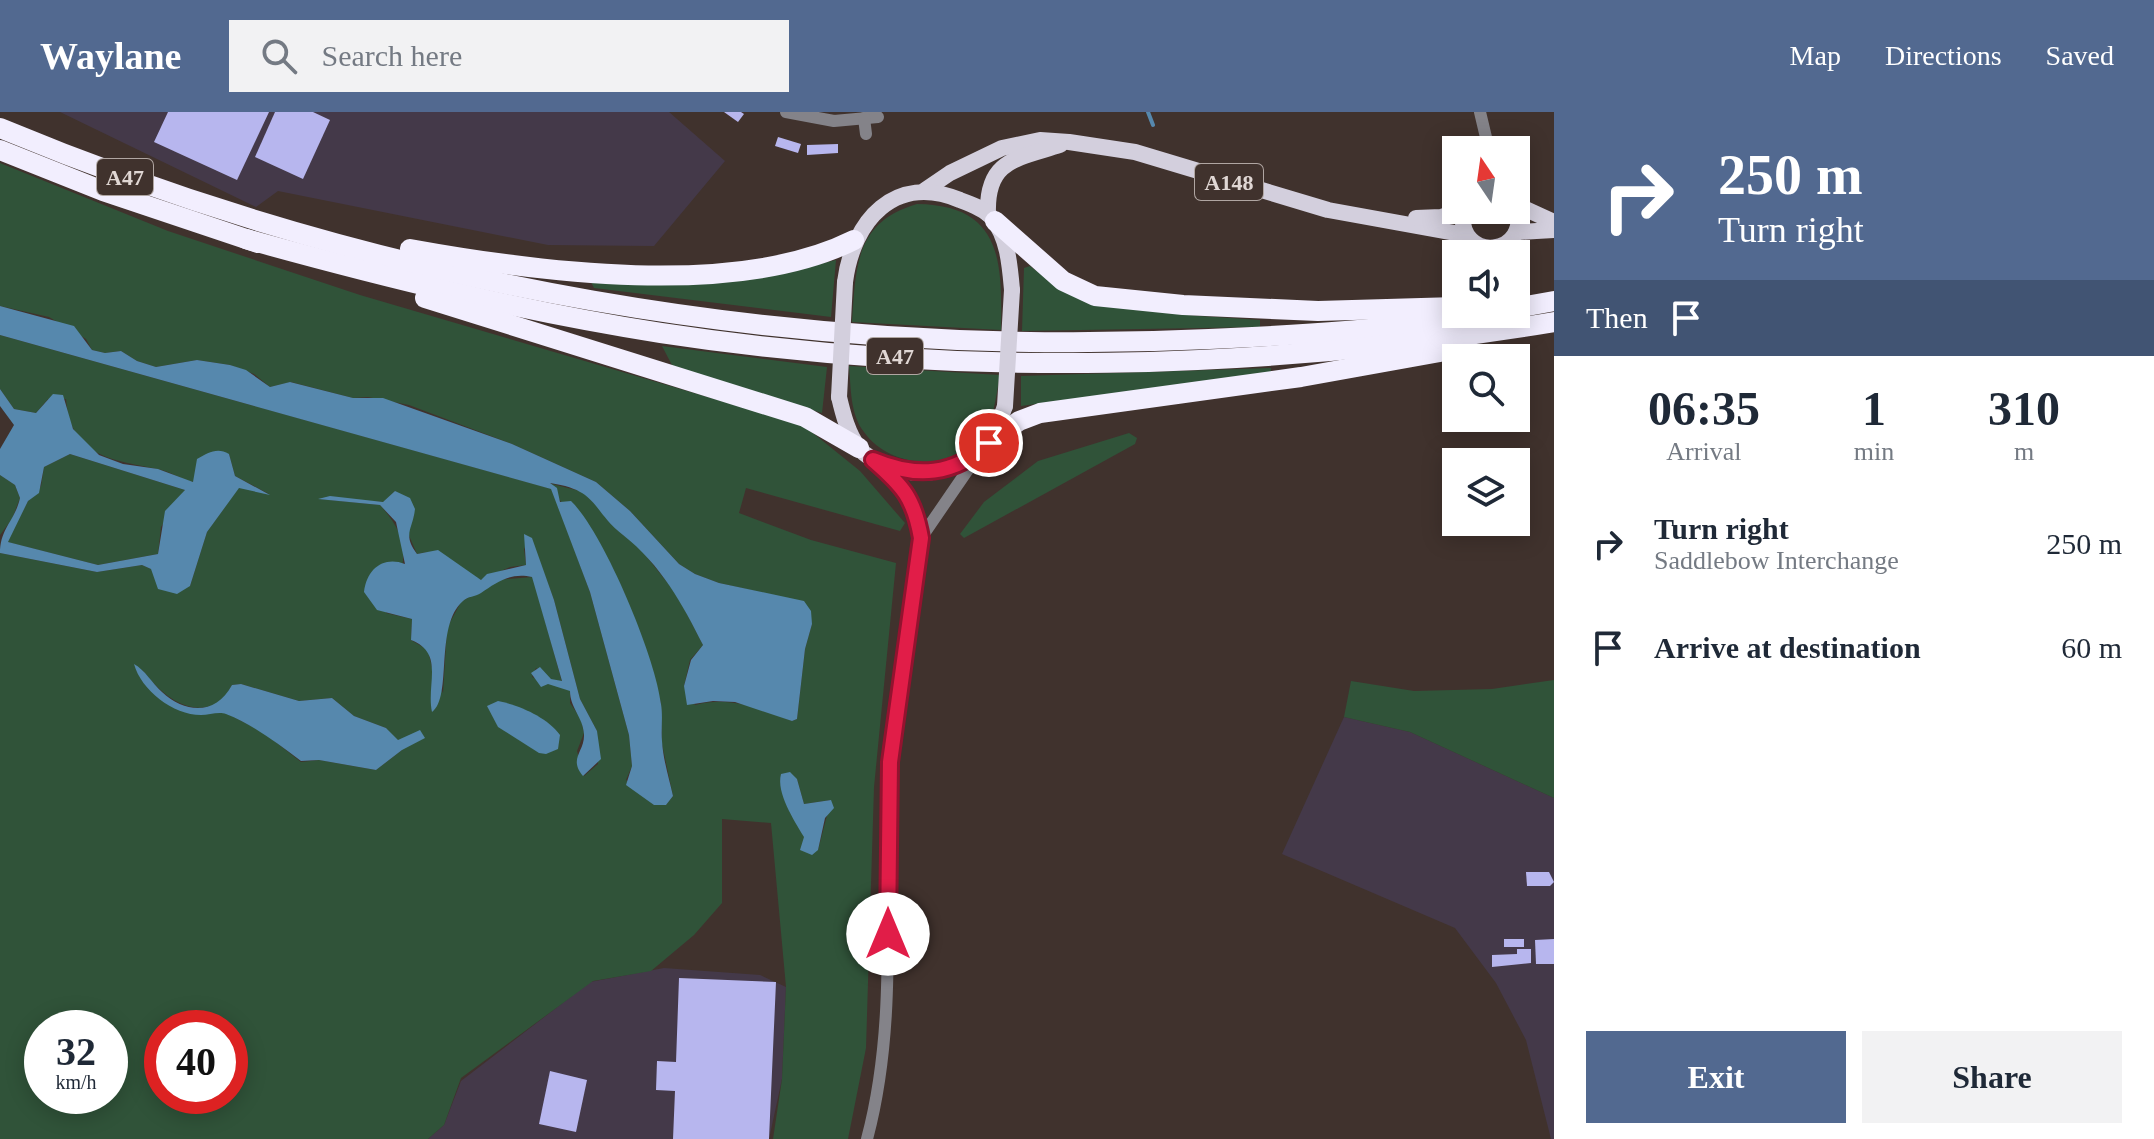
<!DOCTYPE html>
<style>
:root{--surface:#fff;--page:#f2f2f3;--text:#1f2937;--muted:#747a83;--accent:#526990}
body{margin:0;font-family:Georgia,serif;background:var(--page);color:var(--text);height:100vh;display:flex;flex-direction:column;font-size:30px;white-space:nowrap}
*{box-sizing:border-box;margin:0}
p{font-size:26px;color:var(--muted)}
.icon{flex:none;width:44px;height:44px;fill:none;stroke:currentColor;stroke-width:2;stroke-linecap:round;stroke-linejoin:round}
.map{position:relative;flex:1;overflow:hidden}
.drawer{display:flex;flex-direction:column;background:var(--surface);width:600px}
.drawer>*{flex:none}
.hud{background:#526990;color:#fff;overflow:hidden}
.needle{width:52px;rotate:347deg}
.tools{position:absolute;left:1442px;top:24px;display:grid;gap:16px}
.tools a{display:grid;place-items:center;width:88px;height:88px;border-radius:0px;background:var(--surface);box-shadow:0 4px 20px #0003;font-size:40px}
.speed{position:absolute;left:24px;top:898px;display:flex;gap:16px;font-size:40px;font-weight:700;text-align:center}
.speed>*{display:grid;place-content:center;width:104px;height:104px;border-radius:50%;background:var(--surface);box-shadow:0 4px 20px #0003;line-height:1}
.speed small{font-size:20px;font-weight:400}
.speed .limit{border:12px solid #d22;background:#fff;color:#111}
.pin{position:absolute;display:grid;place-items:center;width:68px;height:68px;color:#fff;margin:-34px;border:4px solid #fff;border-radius:50%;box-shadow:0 2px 8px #0007}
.me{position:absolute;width:88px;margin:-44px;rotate:0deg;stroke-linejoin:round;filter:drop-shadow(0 0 6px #0008)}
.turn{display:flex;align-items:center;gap:28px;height:168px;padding:0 32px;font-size:36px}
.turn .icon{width:104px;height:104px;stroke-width:2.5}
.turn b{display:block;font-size:56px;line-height:68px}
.then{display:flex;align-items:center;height:76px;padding:0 32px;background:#0003;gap:16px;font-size:30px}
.eta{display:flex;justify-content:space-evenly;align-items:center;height:136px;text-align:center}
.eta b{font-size:48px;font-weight:600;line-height:56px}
.action{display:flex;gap:16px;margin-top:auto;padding:16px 32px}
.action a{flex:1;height:92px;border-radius:0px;background:var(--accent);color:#fff;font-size:32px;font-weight:600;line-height:92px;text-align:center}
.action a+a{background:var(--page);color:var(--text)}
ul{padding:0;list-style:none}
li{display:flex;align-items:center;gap:24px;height:104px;padding:0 32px}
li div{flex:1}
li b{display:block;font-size:30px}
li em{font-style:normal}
header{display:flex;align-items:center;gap:48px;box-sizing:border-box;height:112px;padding:0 40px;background:var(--accent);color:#fff}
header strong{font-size:38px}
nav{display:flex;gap:44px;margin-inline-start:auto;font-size:28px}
.search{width:560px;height:72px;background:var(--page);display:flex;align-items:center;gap:20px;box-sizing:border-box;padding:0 28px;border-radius:0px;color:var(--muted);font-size:30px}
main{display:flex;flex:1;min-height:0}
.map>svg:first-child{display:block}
.industrial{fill:#443949}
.green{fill:#305339;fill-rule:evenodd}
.water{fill:#5688ad;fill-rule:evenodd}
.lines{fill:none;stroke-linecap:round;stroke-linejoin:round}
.stream{stroke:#5688ad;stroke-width:4}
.building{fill:#b7b6ee}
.minor{stroke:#848389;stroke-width:12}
.major{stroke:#d3cfdd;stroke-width:16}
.highway{stroke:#f2eefe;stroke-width:20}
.major-bridge{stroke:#d3cfdd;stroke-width:16}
.route-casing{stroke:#92132f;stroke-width:20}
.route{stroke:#e11d48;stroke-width:14}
.labels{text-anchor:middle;stroke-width:8;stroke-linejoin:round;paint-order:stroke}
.shield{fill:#40322d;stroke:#b0a6a2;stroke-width:2}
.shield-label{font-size:22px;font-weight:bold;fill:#e0d7d4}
</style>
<header>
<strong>Waylane</strong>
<div class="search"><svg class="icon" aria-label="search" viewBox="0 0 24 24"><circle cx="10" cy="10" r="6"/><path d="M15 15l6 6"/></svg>Search here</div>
<nav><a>Map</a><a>Directions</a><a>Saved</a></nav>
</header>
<main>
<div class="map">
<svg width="1554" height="1027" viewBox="0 0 1554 1027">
<rect width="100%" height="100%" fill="#40322d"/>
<g class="industrial">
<path d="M60,0H669L725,49L654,134L548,133L278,79L256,95Z"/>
<path d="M1344,605L1410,620L1554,686V1027H1551L1526,928L1496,871L1455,816L1282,742Z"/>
<path d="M664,856L760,863L786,875L782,967L769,1027H428L444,1013L461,969L590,870Z"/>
</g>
<g class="green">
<path d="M0,51L168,119L360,183L803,313L860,359L905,411L900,419L746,376L739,401L811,428L896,451L874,675L866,936L848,1027H773L782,967L786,875L771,711L722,707V791L694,823L651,859L593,869L461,966L444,1013L428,1027H0V441L97,460L142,453L190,474L207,420L239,375L269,382L235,364L229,342L193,370C180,367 170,359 157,357C110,347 71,345 66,287H48L36,301L14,297L0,277V223L552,377L590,480L629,623L632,654L626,668L654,693H666L673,684L662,632L661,591L624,480L548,371L584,380L623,423L635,430L678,484L703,533L690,548L684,574L695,593C730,584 759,596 792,609L797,607L805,537L812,512L804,490L719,471L695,462L679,452L630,399L596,370L512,332L409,293L368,285L353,286L291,270L270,275L254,262L230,253L197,248L156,255L137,249L121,239L105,241L92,238L86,227L49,205L0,194ZM395,379L414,404L407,419L417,442C446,435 456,456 481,468L510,455L526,453L524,437L531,426L554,488L580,587L597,619L598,652L584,664L577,639L584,621L581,607L570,591V578L532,565L536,556L550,567L562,570L533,465L496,468L461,490L447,516L443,581L433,560L428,538L411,528L412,507L386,501C404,456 416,433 380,393L320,387L384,390ZM141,556C161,583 190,608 223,589L232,573L241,572L299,589L332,586L354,604L386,616L402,638L376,658L319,648L301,650L263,620L224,600L192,602L166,591ZM797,667L804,692L831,688L818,738C794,716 795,698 797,667ZM42,916H110V984H42ZM162,916H230V984H162Z"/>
<path d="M917,92C1003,93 1002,151 1001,218L852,210C856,154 855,110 917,92Z"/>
<path d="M836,148L831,205L594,176L590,168L782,161Z"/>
<path d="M1030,154C1093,203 1182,202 1260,208V215L1022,219L1024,156Z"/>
<path d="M662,234L827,255L822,301L674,257Z"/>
<path d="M849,254L1000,263C997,278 995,297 989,312C967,361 893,361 864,320C850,302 851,276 849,254Z"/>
<path d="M1271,256V260L1021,294V264Z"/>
<path d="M1129,321L1137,326L1135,332L964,426L960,422L984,390L1038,349Z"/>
<path d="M70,342L185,378L161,415L158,442L98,453L7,430L28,389L41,374L44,355Z"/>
<path d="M0,363L15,373L20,386L12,407L0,423Z"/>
<path d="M1554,568V686L1410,620L1344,605L1351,569L1414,579L1492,577Z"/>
</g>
<g class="water">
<path d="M0,194L74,214L92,238L105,241L121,239L137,249L156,255L197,248L230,253L246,258L270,275L290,270L353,286H383L512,332L596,370L630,399L679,452L695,462L719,471L804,489L811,499L812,512L805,537L797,607L792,609L735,590L713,589L687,593L684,574L691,548L703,533C682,491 661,453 623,423C591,398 599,378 550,371L557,376L560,390L571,389C604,421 656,546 661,592C663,604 661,617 662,629C663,647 669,666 673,684L666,693H654L626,673L632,654L629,623L590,480L551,377L0,223Z"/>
<path d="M0,277L14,297L36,301L53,282L63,283L73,317L99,343L123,352L158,357L193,370L197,347C208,341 217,335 229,342L235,364L270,383L239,376L207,420L190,474L177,482L158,477L151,457L142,453L97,460L0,441C0,416 15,409 20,386L15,373L0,363V337L14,313L0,294ZM70,342L185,378L165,399L158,442L98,453L8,430L28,389L39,381L44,355Z"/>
<path d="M395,379L410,386L415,397C413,417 402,422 417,442L438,438L481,468L487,462L526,453L524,422L532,426L554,488L580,587L597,619L601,647L583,664C568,646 585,640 584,622C583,605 570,596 570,579L548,572L541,575L531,561L540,555L551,567L562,569L532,465C511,460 497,470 481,481C475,485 468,484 463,489C434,514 453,585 432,600C426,572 445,541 411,528L412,507L377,498L364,480C367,456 384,444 405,452L396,410L380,393L318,387L330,384L383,390Z"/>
<path d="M134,552C145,558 152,571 162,580C186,602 216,603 232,573L241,572L299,589L332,586L354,604L386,616L398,628L420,618L425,626L402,638L376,658L319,648L301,649C277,631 254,613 226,602C219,599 209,603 201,603C173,603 141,578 134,552Z"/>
<path d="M498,589C519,593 547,605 560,623L558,637L546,642L539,641L498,615L487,594Z"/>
<path d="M790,660L797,667L804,692L831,688L834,696L825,706L818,738L812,743L800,738L804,725C794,708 776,681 781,662Z"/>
</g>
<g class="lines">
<path class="stream" d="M1148,0L1153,13"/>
</g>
<g class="building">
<path d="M168,0H269L237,68L154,30Z"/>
<path d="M275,0H313L330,8L303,67L255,45Z"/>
<path d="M724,0H741L744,2L738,10Z"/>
<path d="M778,25L801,32L798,41L775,34Z"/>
<path d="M838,32V41L807,43V33Z"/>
<path d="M1526,760H1549L1554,770L1550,774H1527Z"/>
<rect x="1504" y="827" width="20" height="8"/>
<path d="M1554,827V852H1536L1535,828Z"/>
<path d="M1517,837H1531V851L1492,855V843L1517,842Z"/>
<path d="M679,866L776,870L769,1027H673L675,979L656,978L657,949L676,950Z"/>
<path d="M550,959L587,968L576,1020L539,1012Z"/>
</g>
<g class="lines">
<g class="minor">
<path d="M786,0L834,9L878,5"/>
<path d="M1480,0L1489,38"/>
<path d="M864,6L866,22"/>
<path d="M921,426L978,343"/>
<path d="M867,1027C900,904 882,775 890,650C895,575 910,500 921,426C915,394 906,376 882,355"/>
</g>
<g class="major">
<path d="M925,78L950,61L1002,36L1040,28L1069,30L1135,40L1328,98L1466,123"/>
<path d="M1517,93L1554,110"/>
<path d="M1463,98C1456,153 1534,145 1516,92"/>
<path d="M988,102C986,48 1016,47 1060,33"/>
<path d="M1416,106L1441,105L1462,98"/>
<path d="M1518,120L1554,118"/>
<path d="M845,170C853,108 895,61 960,88C971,92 985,97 992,106C1008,125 1010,155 1012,178"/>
<path d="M839,285C843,302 848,322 859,336C865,344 876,349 885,353C937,376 989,346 1005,294"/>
</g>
<g class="highway">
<path d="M0,16C381,175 797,247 1209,227C1300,223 1392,218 1481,202"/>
<path d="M0,38L103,79L258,131"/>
<path d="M995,109L1063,169L1095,184L1183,193L1318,199L1456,195"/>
<path d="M246,127C383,165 520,199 661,221C955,266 1261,259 1554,210"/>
<path d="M410,137C537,160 736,187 854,128"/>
<path d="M425,186L805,305L859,336"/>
<path d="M1516,196L1554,189"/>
<path d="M989,331L1019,309L1040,301L1301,265L1440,240"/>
</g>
<g class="major-bridge">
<path d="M839,285L845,170"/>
<path d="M1005,294L1012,178"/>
</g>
</g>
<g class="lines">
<defs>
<path id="route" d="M888,822L890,650L921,426C914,386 903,374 873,348C916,366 954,364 989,331"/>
</defs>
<use href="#route" class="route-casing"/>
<use href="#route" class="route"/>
</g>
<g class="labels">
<g class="shield">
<rect x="97" y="47" width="56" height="36" rx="6"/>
<rect x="1195" y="52" width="68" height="36" rx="6"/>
<rect x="867" y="226" width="56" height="36" rx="6"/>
</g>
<g class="shield-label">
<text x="125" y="73">A47</text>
<text x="1229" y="78">A148</text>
<text x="895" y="252">A47</text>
</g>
</g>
</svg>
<div class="tools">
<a><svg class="needle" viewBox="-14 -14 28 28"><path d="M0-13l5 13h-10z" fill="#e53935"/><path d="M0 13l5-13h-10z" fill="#747a83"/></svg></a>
<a><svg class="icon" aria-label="sound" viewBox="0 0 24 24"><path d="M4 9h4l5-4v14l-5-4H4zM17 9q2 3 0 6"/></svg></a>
<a><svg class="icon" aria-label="search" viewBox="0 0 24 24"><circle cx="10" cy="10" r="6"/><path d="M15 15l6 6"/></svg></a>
<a><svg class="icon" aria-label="layers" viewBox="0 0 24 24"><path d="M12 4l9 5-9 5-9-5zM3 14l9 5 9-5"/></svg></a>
</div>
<div class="speed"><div>32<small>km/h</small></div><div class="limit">40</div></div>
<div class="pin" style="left:989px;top:331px;background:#d93025"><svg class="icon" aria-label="arrive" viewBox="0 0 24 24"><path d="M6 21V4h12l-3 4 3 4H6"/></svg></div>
<svg class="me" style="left:888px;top:822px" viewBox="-20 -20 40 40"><circle r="19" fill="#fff"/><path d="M0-13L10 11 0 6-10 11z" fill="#e11d48"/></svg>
</div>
<section class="drawer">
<div class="hud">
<div class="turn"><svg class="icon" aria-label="right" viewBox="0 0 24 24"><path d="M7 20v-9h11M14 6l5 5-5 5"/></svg><div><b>250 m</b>Turn right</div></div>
<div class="then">Then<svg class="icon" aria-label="arrive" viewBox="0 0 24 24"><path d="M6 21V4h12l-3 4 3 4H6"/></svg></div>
</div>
<div class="eta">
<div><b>06:35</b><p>Arrival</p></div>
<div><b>1</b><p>min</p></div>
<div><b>310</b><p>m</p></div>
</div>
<ul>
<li><svg class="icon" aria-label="right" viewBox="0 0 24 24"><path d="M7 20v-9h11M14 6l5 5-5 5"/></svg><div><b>Turn right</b><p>Saddlebow Interchange</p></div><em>250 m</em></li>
<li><svg class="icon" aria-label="arrive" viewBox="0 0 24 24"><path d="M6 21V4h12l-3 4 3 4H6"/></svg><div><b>Arrive at destination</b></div><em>60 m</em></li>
</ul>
<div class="action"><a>Exit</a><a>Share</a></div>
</section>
</main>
